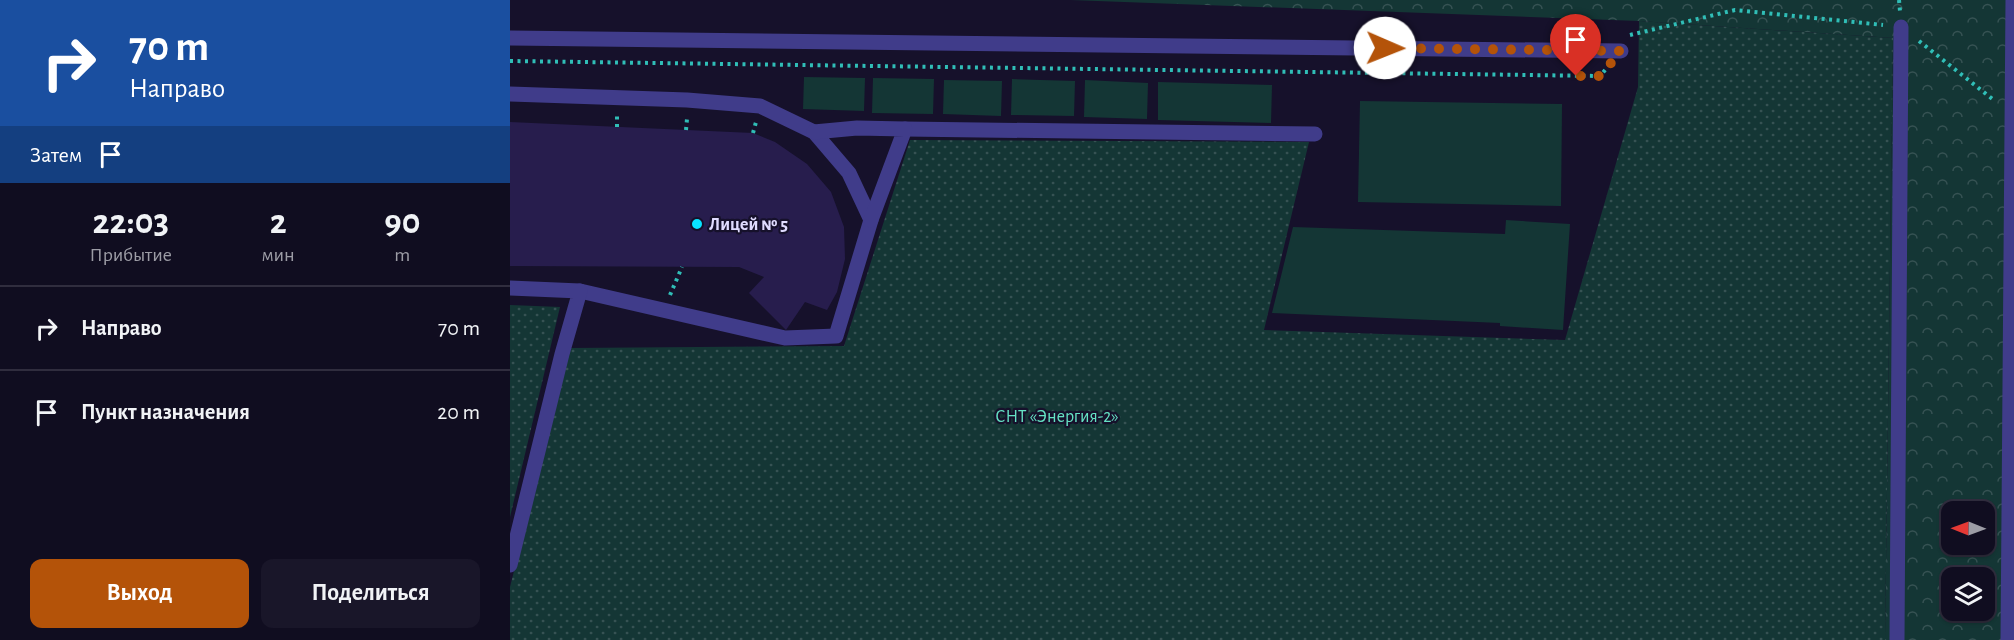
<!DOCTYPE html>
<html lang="ru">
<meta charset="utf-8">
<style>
:root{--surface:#100d20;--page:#191629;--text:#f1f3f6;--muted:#9c9ca5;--line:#302d3e;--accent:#b45309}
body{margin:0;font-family:"Alegreya Sans",sans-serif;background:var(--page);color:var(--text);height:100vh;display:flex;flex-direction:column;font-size:22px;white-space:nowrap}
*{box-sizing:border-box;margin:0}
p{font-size:20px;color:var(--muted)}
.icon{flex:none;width:33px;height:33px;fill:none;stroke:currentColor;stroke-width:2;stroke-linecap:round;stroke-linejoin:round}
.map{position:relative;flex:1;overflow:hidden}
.drawer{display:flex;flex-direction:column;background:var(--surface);width:510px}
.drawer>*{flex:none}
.top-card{background:#1a4fa0;color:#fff;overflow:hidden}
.needle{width:39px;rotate:271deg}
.tools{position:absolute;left:1431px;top:501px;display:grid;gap:12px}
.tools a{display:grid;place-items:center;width:54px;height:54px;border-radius:12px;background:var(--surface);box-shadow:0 2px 4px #0004,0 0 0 2px var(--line);font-size:30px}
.pin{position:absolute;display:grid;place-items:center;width:51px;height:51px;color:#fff;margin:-62px -26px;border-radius:50% 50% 50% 0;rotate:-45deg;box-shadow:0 0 6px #0007}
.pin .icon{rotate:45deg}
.me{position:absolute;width:66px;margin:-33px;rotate:91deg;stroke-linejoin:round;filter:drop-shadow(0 0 4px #0008)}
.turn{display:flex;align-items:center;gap:21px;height:126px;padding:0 30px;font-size:27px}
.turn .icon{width:78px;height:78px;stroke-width:2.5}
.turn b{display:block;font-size:42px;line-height:51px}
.then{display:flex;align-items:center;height:57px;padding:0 30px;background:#0003;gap:12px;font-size:22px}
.eta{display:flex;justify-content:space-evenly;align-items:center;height:102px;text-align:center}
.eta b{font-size:36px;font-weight:600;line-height:42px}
.primary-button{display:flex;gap:12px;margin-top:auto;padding:12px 30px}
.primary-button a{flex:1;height:69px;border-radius:12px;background:var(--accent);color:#fff;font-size:24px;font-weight:600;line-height:69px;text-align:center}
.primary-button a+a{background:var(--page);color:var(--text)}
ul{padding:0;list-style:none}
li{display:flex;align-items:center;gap:18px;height:84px;padding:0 30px;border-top:2px solid var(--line)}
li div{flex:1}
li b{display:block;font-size:22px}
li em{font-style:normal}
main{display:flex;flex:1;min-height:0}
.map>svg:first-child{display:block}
.forest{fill:url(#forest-crowns);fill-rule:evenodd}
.park{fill:url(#park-dots)}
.pitch{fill:#143635}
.building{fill:#271d4d}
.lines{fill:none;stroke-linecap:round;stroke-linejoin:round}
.path{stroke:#30beb7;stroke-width:4;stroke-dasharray:3 4.5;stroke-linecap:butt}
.minor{stroke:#403c8a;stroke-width:15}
.route{stroke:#b45309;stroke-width:10;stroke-dasharray:0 18}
.poi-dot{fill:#08e3ff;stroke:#16112b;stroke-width:2}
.labels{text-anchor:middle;stroke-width:4.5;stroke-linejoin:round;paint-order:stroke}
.poi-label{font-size:18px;font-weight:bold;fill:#e0dcff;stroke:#16112b;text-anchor:start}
.park-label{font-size:18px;fill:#65e2c4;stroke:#16112b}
</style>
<main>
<section class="drawer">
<div class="top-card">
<div class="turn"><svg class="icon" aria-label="right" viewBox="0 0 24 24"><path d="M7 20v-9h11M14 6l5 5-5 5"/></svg><div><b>70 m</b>Направо</div></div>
<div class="then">Затем<svg class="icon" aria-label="arrive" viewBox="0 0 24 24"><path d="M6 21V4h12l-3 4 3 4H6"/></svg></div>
</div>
<div class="eta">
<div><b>22:03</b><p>Прибытие</p></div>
<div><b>2</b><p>мин</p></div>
<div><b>90</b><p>m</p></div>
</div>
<ul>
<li><svg class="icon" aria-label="right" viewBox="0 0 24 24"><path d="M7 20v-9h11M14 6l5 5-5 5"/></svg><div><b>Направо</b></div><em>70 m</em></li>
<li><svg class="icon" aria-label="arrive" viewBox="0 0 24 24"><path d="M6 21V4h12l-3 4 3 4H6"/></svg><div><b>Пункт назначения</b></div><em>20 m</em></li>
</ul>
<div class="primary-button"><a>Выход</a><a>Поделиться</a></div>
</section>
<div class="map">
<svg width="1504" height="640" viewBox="0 0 1504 640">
<defs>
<pattern id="forest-crowns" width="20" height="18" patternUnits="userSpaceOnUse" patternTransform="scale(1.5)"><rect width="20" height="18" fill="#143635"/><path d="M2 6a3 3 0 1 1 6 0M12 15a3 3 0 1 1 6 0" fill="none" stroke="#365253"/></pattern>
<pattern id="park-dots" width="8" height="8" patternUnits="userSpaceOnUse" patternTransform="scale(1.5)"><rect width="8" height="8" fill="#143635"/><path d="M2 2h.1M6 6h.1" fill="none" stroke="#365253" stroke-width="1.8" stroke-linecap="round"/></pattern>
</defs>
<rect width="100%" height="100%" fill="#16112b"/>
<path class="forest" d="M561,0H1504V640H1375L1383,38L1129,21ZM1442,512H1474V544H1442ZM1442,578H1474V610H1442Z"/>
<g class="park">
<path d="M1129,21L1383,38L1375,640H0V587L60,348L334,346L400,140L799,142L754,330L1055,340L1128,87Z"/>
<path d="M0,305L50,307L0,517Z"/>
</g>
<g class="pitch">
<path d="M294,77L355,78L354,111L293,109Z"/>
<path d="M363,78L424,79L423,114L362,113Z"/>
<path d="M502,79L565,81L564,116L501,115Z"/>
<path d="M434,80L492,81L491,116L433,114Z"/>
<path d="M575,80L638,83L637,119L574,117Z"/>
<path d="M648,82L762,85L761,123L648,120Z"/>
<path d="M850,101L1052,104L1051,206L848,202Z"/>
<path d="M996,220L1060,224L1053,330L990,326V323L762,313L783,227L995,234Z"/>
</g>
<path class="building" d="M0,122L243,133L265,142L297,164L321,192L334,227L335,259L327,292L317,310L295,302L276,330L239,293L254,277L229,267L0,266Z"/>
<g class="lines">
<g class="path">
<path d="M1389,0L1390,11"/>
<path d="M1120,35L1225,10L1373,25"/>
<path d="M1409,41L1485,101"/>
<path d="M0,61L1090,76L1096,69"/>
<path d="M107,127V115"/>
<path d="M176,130L177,119"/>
<path d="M243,133L246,122"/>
<path d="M160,295L172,267"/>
</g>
<g class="minor">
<path d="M0,38L1111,51"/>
<path d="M0,94L177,100L250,106L304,132L339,173L361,220L326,336L275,338L70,291"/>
<path d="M395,129L805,134"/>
<path d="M304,132L347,128L395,129L361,220"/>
<path d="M0,288L70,291L52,354L0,565"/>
<path d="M1387,640L1391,27"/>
<path d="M1498,640L1503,0"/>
</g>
</g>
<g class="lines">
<path class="route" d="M875,48L1111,51L1090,76H1066"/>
</g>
<circle class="poi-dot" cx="187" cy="224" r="6"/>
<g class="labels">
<g class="poi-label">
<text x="199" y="230">Лицей № 5</text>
</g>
<g class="park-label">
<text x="547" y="422">СНТ «Энергия-2»</text>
</g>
</g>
</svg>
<div class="tools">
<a><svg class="needle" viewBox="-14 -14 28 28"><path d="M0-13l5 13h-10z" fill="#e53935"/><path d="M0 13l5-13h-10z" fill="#9c9ca5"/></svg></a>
<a><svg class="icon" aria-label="layers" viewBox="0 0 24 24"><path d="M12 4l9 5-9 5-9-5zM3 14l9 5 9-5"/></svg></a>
</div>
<div class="pin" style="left:1066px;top:76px;background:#d93025"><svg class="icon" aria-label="arrive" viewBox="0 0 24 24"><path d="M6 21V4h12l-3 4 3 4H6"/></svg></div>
<svg class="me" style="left:875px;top:48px" viewBox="-20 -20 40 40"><circle r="19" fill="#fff"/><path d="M0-13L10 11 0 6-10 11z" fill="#b45309"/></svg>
</div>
</main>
